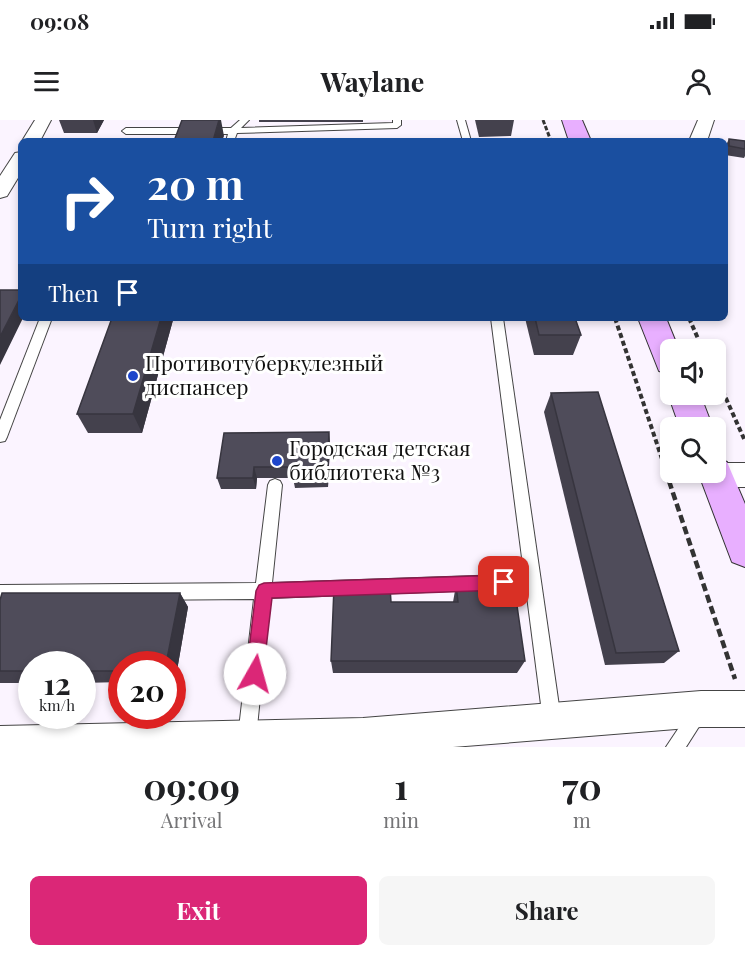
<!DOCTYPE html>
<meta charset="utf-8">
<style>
:root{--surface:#fff;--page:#f6f6f6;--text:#202124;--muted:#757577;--accent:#db2777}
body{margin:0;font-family:"Playfair Display",serif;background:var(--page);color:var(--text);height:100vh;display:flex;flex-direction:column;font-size:22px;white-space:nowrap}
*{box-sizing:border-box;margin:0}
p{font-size:20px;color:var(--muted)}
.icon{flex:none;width:33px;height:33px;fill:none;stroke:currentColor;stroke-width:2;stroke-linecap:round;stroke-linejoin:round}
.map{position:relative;height:627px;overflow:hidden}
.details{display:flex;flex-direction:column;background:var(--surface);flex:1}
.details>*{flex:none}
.hud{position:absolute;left:18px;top:18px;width:710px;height:183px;border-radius:9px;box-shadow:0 3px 9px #0003;background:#1a4fa0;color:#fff;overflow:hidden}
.fabs{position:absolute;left:660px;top:219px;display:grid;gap:12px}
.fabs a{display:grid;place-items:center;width:66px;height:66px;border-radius:9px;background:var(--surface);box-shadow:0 3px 9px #0003;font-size:30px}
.speed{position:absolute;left:18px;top:531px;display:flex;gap:12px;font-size:30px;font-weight:700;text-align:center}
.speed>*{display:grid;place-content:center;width:78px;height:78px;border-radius:50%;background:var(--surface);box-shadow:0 3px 9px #0003;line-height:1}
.speed small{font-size:15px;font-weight:400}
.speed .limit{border:9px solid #d22;background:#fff;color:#111}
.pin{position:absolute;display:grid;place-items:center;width:51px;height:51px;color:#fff;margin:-26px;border-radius:12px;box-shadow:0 3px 9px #0006}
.me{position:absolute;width:66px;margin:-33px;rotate:7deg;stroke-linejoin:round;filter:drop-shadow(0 0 4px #0008)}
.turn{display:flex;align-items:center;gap:21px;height:126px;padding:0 30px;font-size:27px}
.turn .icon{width:78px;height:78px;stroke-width:2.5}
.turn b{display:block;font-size:42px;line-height:51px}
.then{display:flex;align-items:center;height:57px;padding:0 30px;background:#0003;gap:12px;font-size:22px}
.eta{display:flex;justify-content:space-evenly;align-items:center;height:102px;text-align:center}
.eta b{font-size:36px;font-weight:700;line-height:42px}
.action{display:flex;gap:12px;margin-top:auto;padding:12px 30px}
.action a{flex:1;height:69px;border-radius:9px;background:var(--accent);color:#fff;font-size:24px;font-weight:700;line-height:69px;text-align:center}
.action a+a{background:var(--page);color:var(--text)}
.status{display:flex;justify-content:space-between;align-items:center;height:42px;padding:0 30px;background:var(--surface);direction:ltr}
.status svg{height:16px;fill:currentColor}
header{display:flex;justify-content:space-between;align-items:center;height:78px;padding:0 30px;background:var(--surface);font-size:27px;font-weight:700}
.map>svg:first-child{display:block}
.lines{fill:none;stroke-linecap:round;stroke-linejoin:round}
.service-casing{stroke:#444;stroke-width:2}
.minor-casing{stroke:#444;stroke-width:2}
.secondary-casing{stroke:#333;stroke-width:2}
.path-far2{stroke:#333;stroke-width:3;stroke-dasharray:4.5 2;stroke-linecap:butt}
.path-far1{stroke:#333;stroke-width:4;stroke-dasharray:5 3;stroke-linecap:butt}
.path{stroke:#333;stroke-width:4.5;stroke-dasharray:8 4;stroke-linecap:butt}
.service{fill:#fff;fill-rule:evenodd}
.minor{fill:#fff;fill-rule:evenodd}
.secondary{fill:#e8afff;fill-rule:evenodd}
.wall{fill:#44414d}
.shaded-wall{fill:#37353f}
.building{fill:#4f4c5a;stroke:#37353f;stroke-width:1.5}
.route{fill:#db2777;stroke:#8e194d;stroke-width:1.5}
.poi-dot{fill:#1e46cb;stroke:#fff;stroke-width:2}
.labels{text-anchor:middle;stroke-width:6;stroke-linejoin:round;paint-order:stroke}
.poi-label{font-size:21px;fill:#111;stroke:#fff;text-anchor:start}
</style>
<div class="status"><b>09:08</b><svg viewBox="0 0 49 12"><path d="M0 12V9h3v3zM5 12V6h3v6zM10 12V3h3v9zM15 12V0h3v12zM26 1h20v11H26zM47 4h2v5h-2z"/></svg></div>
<header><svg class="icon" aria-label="menu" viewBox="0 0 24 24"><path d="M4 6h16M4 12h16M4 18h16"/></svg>Waylane<svg class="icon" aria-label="person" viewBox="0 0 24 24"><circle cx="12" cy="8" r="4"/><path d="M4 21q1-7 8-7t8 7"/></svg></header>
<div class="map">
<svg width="745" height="627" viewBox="0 0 745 627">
<rect width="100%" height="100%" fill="#fbf4ff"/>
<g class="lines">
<defs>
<g id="service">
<path d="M240,0H249L241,8L393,3V0H401V5L397,8L237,13L234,21H226L228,14H126L122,11L126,8H231Z"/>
<path d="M457,0H465L471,21H463Z"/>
<path d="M40,198H52L7,317L5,321L0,322V300Z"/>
<path d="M491,198H503L561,600L558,606L552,609L546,606L543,600Z"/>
<path d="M275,359L280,361L282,365L272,463L504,455L510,457L512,462L510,467L504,469L270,478L256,617L253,623L247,626L241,623L238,617L254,479L0,481V465L256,463L268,365L270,361Z"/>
<path d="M698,585L704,588L707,594L686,627H666L692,588Z"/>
</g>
<g id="minor">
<path d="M35,0H51L40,21H22Z"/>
<path d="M698,0H714L707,21H689Z"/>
<path d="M21,32V53L7,76L0,78V56L15,33Z"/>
<path d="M717,343H745V367H717L707,363L703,355L704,352H716Z"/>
<path d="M701,571H745V607H701L453,627H0V606L363,598Z"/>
</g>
<g id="secondary">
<path d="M562,0H582L591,21H569Z"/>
<path d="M638,198H666L679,230H670V254L659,251Z"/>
<path d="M670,270V274H700L713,308H680L668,274Z"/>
<path d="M716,338L727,342L745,384V447L732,442L698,352H716Z"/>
</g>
</defs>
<use href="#service" class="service-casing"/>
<use href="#minor" class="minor-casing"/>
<use href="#secondary" class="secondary-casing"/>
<path class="path-far2" d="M543,0L551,21"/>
<g class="path-far1">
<path d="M615,198L670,363"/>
<path d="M689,198L703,230"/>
<path d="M716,256L745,321"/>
</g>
<path class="path" d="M669,361L735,559"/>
<use href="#service" class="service"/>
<use href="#minor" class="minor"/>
<use href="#secondary" class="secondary"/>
</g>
<g class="wall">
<path d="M59,0H104L97,13H64Z"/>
<rect x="259" y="0" width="104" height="2"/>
<path d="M475,0H514L511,16L479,17Z"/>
<path d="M729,19L745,21V36L744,38L725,35V27Z"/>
<path d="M525,198H575L581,215L573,235H534Z"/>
<path d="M173,200L142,313H88L77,294Z"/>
<path d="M551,273L679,531L664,543L605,545L544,292Z"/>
<path d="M329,312L330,324L328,367L295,368L293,358H257L256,369H221L217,358Z"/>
<path d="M456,465L525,541L517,553H333L331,541L391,482H453Z"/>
<path d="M180,473L188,487L175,562H172V544H122V562L82,563V544H32V563H0V480Z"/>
</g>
<g class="shaded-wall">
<path d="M93,0H104L97,13Z"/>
<path d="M219,0H221L224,16L222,21H213Z"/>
<path d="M21,176V198H23L0,245V217Z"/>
<path d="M161,198H173V200L142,313L133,294Z"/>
<path d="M329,312L330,324L328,367L327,356Z"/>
<path d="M254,347L257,358L256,369L253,358Z"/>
<path d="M180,473L188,487L175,562L172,559V544H166Z"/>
</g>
<g class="building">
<path d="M182,0H219L213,21H174Z"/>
<path d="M729,19L745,21V29L729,26Z"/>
<path d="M0,170H21V176L0,217Z"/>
<path d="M112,198H161L133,294H77Z"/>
<path d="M535,198H575L581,215H539Z"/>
<path d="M598,272L679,531L616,533L551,273Z"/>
<path d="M329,312L327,356L293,357V347H254L253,358H217L224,313Z"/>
<path d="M456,465H514L525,541H331L334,467H390L391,482H458Z"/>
<path d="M2,473H180L166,544H122V551H82V544H32V551H0V480Z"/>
</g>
<path class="route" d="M504,455L510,457L512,462L510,468L504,470L272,478L263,554L261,561L255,563L248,561L246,554L256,471L259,465L264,463Z"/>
<g class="poi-dot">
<circle cx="133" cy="256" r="6"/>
<circle cx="277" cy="341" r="6"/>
</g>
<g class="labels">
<g class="poi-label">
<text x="145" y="251">Противотуберкулезный<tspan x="145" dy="24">диспансер</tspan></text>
<text x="289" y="336">Городская детская<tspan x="289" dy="24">библиотека №3</tspan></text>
</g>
</g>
</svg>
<div class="fabs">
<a><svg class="icon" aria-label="sound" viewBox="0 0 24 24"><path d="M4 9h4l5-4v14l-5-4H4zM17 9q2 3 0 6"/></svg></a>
<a><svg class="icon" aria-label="search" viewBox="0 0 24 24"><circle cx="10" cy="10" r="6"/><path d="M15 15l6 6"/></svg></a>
</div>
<div class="speed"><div>12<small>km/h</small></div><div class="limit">20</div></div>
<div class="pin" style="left:504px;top:462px;background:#d93025"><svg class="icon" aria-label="arrive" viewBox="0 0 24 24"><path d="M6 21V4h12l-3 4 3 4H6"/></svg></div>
<svg class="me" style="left:255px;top:554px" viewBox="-20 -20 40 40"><circle r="19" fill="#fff"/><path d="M0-13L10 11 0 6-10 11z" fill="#db2777"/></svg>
<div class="hud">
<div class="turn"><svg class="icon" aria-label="right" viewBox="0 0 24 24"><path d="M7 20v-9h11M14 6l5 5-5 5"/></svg><div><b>20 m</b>Turn right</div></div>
<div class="then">Then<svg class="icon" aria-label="arrive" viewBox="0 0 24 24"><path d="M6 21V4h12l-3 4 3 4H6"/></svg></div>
</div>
</div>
<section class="details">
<div class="eta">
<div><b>09:09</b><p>Arrival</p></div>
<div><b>1</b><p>min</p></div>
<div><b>70</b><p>m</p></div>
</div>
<div class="action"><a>Exit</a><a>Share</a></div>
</section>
